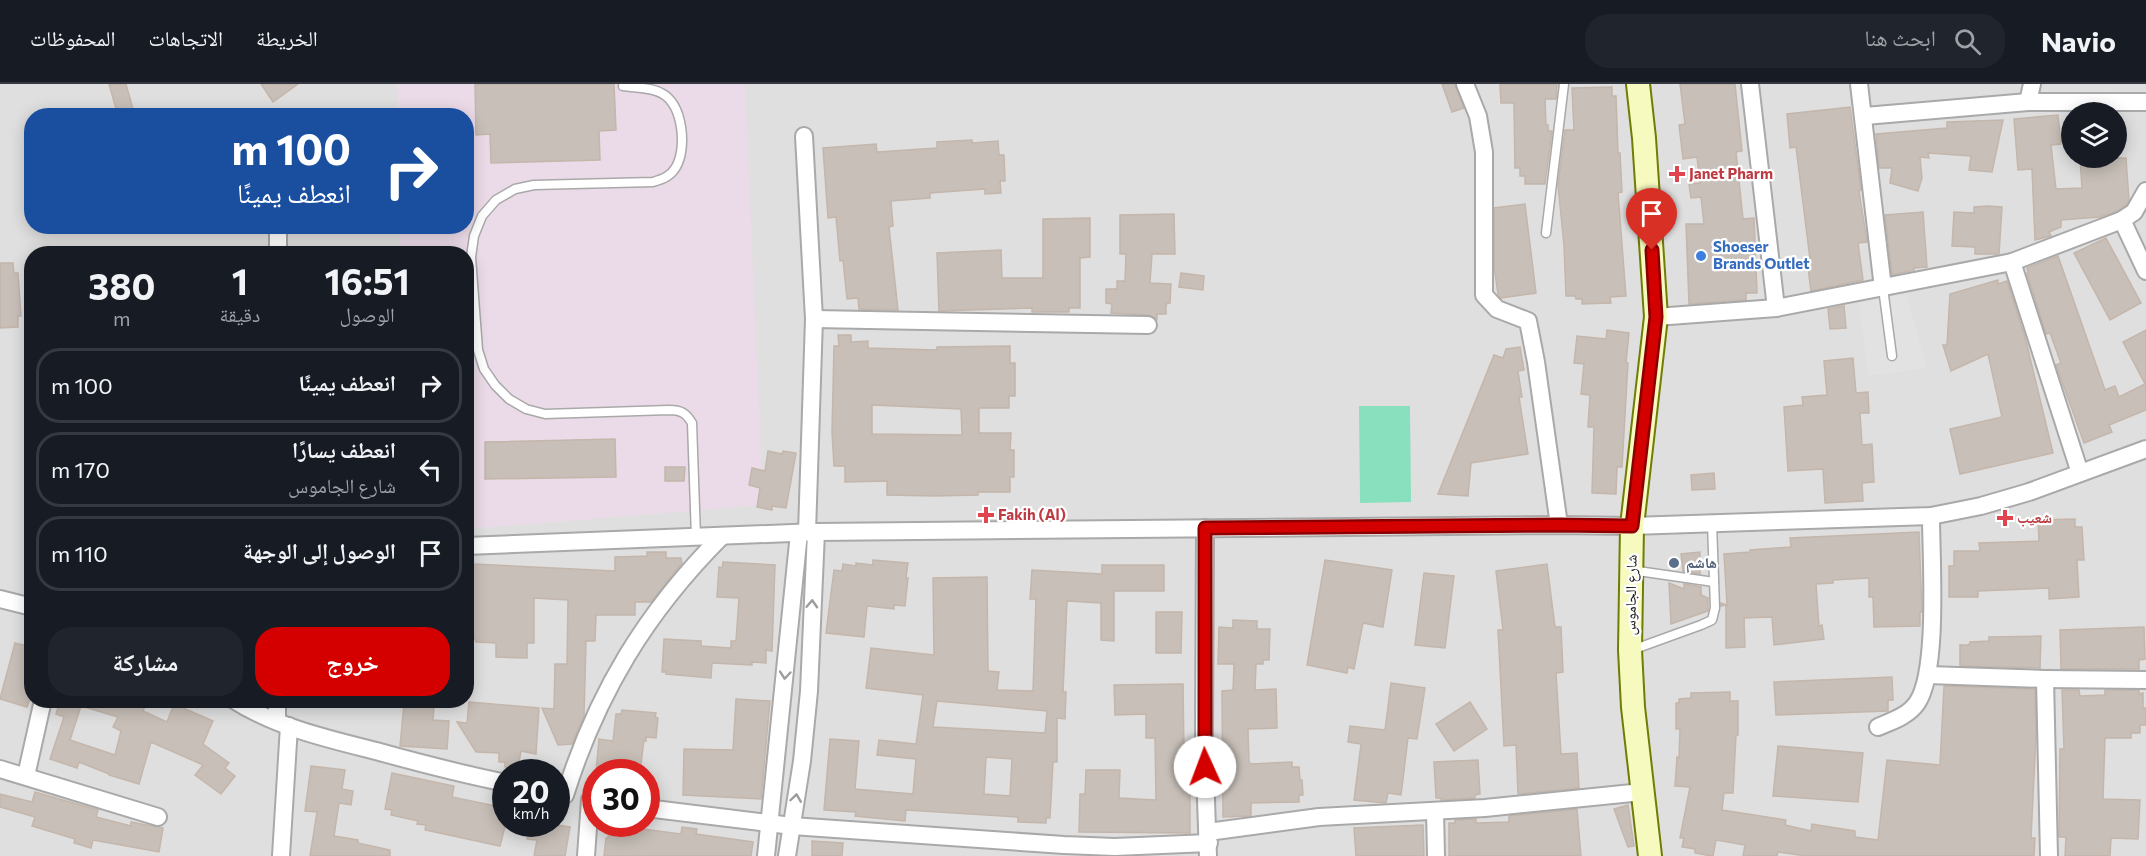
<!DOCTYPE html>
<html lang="ar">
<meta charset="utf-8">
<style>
:root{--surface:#171b24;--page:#20242c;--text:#f1f3f6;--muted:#9ea1a6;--line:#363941;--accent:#d40000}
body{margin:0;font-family:Commissioner,"Noto Naskh Arabic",sans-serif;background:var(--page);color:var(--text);direction:rtl;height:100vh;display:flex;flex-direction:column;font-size:22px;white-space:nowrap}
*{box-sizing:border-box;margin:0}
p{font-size:20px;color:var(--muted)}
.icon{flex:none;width:33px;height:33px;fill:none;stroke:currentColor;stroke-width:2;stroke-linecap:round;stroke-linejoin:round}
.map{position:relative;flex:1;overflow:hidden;direction:ltr}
.panel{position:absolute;left:24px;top:162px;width:450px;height:462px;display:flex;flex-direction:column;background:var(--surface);border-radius:24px;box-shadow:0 3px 15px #0003;direction:rtl}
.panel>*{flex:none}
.top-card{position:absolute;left:24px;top:24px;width:450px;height:126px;border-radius:24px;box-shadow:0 3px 15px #0003;direction:rtl;background:#1a4fa0;color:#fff;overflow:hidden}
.buttons{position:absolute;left:2061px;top:18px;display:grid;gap:12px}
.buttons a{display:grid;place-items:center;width:66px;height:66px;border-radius:50%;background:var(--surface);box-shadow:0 3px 15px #0003;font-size:30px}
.speed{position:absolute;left:492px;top:675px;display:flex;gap:12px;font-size:30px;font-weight:700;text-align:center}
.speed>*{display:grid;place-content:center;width:78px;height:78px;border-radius:50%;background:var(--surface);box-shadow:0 3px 15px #0003;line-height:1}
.speed small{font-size:15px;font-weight:400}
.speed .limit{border:9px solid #d22;background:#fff;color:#111}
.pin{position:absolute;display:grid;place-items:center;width:51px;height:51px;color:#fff;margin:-62px -26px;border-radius:50% 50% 50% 0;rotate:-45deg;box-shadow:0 0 6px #0007}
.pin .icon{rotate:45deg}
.me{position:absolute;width:66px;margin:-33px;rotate:358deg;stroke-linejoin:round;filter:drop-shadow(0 0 4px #0008)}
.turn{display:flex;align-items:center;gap:21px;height:126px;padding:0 24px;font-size:27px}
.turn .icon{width:78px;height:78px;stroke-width:2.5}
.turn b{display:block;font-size:42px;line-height:51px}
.eta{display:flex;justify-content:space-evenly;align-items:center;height:102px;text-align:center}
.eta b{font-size:36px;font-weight:700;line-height:42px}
.button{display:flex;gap:12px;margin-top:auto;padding:12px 24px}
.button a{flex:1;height:69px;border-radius:24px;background:var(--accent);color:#fff;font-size:24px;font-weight:700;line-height:69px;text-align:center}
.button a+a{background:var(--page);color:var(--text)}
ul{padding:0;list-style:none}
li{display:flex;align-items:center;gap:18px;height:75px;margin:0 12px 9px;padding:0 12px;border:3px solid var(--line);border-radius:24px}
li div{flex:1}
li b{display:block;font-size:22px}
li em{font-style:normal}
header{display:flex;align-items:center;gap:36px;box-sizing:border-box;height:84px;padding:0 30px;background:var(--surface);border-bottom:2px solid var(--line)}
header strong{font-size:28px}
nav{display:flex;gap:33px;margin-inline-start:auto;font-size:21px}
.search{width:420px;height:54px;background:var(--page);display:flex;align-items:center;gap:15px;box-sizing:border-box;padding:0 21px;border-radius:24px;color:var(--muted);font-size:22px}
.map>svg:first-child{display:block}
.residential{fill:#e0dfdf;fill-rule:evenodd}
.industrial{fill:#ebdbe8}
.pitch{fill:#88e0be}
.parking{fill:#e2e2e2}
.building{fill:#c7bfb8;stroke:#c4b6ab;stroke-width:1.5;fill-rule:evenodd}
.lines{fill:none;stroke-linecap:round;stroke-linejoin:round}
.lane-casing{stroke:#a9a9a9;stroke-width:11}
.street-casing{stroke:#a9a9a9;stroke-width:20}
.secondary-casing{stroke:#707d05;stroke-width:26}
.lane{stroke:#fff;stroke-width:8}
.street{stroke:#fff;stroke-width:16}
.secondary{stroke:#f7fabf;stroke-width:22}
.oneway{stroke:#9c9c9c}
.route-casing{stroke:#8a0000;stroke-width:15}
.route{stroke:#d40000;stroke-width:10}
.health-dot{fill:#e0444e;stroke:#fff;stroke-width:2}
.shop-dot{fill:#3f7fe0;stroke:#fff;stroke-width:2}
.service-dot{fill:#5c6f8a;stroke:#fff;stroke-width:2}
.labels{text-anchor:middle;stroke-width:4.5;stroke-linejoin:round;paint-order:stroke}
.health-label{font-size:15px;font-weight:bold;fill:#be3a42;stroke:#fff;text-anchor:start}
.shop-label{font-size:15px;font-weight:bold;fill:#366cbe;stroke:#fff;text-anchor:start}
.service-label{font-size:15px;font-weight:bold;fill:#4e5e75;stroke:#fff;text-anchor:start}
.street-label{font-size:15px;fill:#222;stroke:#fff}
</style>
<header>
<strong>Navio</strong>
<div class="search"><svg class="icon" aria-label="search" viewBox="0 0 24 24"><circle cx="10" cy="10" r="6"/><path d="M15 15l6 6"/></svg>ابحث هنا</div>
<nav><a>الخريطة</a><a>الاتجاهات</a><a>المحفوظات</a></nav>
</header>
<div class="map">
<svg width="2146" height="772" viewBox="0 0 2146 772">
<rect width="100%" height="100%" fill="#f2efe9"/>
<path class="residential" d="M0,0H2146V772H0ZM2072,28H2116V74H2072ZM32,32H466V142H32ZM32,170H466V616H32ZM506,688H556V740H506ZM596,688H646V740H596Z"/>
<path class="industrial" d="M397,0H745L763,421L467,445L466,170L400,169L399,143L466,142V32L397,31Z"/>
<path class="pitch" d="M1359,322H1410L1411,418L1360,419Z"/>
<path class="parking" d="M1906,209L1927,284L1868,292L1859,219Z"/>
<g class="building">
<path d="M109,0H126L135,32H118Z"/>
<path d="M261,0H298L273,18Z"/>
<path d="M475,0H614L616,46L599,47L600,76L491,79L490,50L476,51Z"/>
<path d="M1442,0H1455L1464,24L1452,28Z"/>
<path d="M1500,0H1557L1556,15H1545L1546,41H1548V47H1552L1545,100H1525V92H1520V84H1515L1514,19H1501Z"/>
<path d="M1680,0H1735L1742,67L1736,68L1743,135L1754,134L1757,209H1746V216L1689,220L1686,140H1704L1701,113L1691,114L1689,100L1700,99L1697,73L1683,75L1679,41L1685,40Z"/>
<path d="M1612,3V12H1616L1618,69H1620L1622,108L1618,109L1626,212L1610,213L1611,219L1582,220V215H1576L1575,212H1566L1564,161L1558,101L1565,46H1574L1572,4Z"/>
<path d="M1850,23L1861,106L1859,107L1867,158L1858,159L1863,196L1811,207L1807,176L1810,175L1796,63L1790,64L1787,30Z"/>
<path d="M2058,31L2061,60L2051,61L2056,105L2082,104L2080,74H2126L2129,116L2126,121L2117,127L2100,133L2061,136V143L2049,148L2051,152L2035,156L2032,85L2018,86L2014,35Z"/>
<path d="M2003,36L1992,88L1969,86L1971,72L1928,69L1929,74L1920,73L1922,94L1918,107L1890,99L1892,84H1879L1876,50L1947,44V38Z"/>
<path d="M972,56V59L998,57L999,71H1004L1005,97H1000L1001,109L985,110V105L930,109V114L891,117L893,142L889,143L898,226L859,225L858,214L847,215L843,176L840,177L836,133L828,134L823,64L876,60L877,68L937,64V58Z"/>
<path d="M1525,120L1536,209L1501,214L1498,210L1494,182V124Z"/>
<path d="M1988,122L2002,123L1999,170H1975V163L1952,162L1954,128L1974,129V123Z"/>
<path d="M1923,128L1927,183L1914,184V186L1892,191L1885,131Z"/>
<path d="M1174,130L1175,170H1152L1150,199L1171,200L1170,219L1166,220V230H1157V235L1148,231L1111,229L1112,220L1106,219V205H1117V197H1125L1126,170H1120V131Z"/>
<path d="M1090,134V173L1080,174V224H1069V228H1032V224L939,227L937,169L1001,166L1002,194H1043V135Z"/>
<path d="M2106,154L2141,219L2110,236L2074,169Z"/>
<path d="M2058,172L2105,306L2115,302L2119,313L2145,300L2123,258L2146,246V326L2109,341L2112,348L2084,359L2056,281L2061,279L2050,249L2046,250L2027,189L2028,188L2027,184Z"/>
<path d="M0,179H13L14,189H18L21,232H18V243L0,244Z"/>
<path d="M1181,189L1204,192L1203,206L1179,203Z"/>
<path d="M1998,196V200L2007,197L2025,253L2053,369L1960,390L1950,345L2002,333L1988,270L1951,287L1943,261H1947L1950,210Z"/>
<path d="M1844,222L1846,244L1830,245L1828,225Z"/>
<path d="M1607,246L1629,249L1626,279H1628L1622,383H1617L1616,410L1592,409L1594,343H1588L1590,311L1581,310L1584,280L1574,279L1577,252L1606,255Z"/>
<path d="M838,251H851V258L868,257V264L937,266V263L1010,262V279H1015V312H1009V324H979V349H1011L1010,366H1014V393H1010V408H978V411L934,412L887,411V397L845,398V382H834L832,348L834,262H839ZM872,321L961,325L962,351L872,350Z"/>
<path d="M1520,263L1524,286L1518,287L1522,313H1519L1528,370L1471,379L1468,412L1438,410L1494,271L1503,274L1506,265Z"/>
<path d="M1853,274L1856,309L1868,308L1869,329H1860L1862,361L1872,360L1874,398L1862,399L1863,417L1825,419L1823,385L1788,387L1784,323L1803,321L1802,313L1827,311L1824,277Z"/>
<path d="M615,355L616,393L485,395V358Z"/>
<path d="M768,367L782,370L783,367L796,369L786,424L772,422V426L757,423L760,404L749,401L752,384L765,387Z"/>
<path d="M665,383H685L684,397H665Z"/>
<path d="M1714,389L1715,405L1692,406L1691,391Z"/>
<path d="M2075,435V443H2082L2084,476H2077L2079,513L2049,515V504L1978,507V513H1949V482H1954V467H1980L1979,459L2039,457L2038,436Z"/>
<path d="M1919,448L1922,528H1920V542L1874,543L1873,513H1869V494L1833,496V499L1816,500L1819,542L1822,541L1824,555L1774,561L1772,533L1744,534L1745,563L1726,564V521L1721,522V519L1727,521L1724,470L1750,468V466L1791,463L1790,454Z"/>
<path d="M647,468H666V474H681L682,479L651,518H635V531H596L595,557H586L584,632L572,660L558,661L542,624L554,625L555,580H567L568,516L534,514V559H527V574L496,573V559L476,558L470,544L473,480L615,487V473L647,472Z"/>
<path d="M1700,468V490L1683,487L1681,470Z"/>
<path d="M873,476L908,479L906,494H908L905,522L894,521V525L867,522L864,553L826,549L834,486L842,487L843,480L856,482V479L873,481Z"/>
<path d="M1325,476L1392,486L1383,543L1363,539L1354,585L1348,583L1347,589L1307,581Z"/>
<path d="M723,478L775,481L772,567L766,566V579L752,578V581L712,579L711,594L666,590V588H662L664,555L701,557V562L731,564V557H736L739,514L717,513L719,483L722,484Z"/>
<path d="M1547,480L1555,543H1561L1563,588L1556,589L1561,670L1577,669L1579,704L1518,710L1516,661L1504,662L1498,546H1503L1496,487Z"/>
<path d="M1102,481H1164V507H1114V557L1101,556V519L1067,517L1063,608H1066L1065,635L1057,634V678H1053L1050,734H1046V739L1018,738V733L906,726L905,737L855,732L856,728L824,726L830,655L859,657L855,705L913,710L916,675L877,671L879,656L916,660L923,611L866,604L871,564L934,571L933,494L987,493L988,587L999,588L997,606L1033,607L1036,515H1030L1032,486L1102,490ZM937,617L1047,627L1045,649L933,643ZM986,673L1012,675L1010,712L984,710Z"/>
<path d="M1424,489L1454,492L1445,564L1415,561Z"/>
<path d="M1669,499L1684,505V500L1701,503V511L1708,514V527L1671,540Z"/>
<path d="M1156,528H1182L1181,569H1156Z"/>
<path d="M1233,536L1257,537V545H1270L1269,576H1263V580H1256L1255,606L1276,605L1277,644L1248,645L1249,678L1251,680L1292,678V683H1299L1300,696H1302L1303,711H1299V718L1251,719V732L1223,733L1222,607L1233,606L1234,580H1218L1219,543L1233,544Z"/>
<path d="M2144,543L2145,575L2139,576V585H2061L2060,546Z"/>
<path d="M2041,552L2040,584L1960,582V561H1969L1970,558L1989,557V553Z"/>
<path d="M15,559L32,563V609L27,623L0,615Z"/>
<path d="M1892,593L1893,616H1888V627L1776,631L1774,598Z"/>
<path d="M1391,599L1425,604L1417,655L1408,654L1401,711L1388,709L1386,719L1354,716L1361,660L1348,658L1350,642L1385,646Z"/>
<path d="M1183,600L1184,668H1190V749L1079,748L1080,710H1085L1086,686H1120L1119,714L1156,716L1155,654H1146V630L1115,631L1114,601Z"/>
<path d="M1944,602L2035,605L2036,651L2031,754H2035L2034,772H1806L1778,768L1777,772H1743L1745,761L1716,756L1713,772H1711L1695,769V765L1682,763L1684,754H1680L1690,703L1675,702L1677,673L1679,674L1680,645H1676V619H1679V615L1691,614V609L1730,608V617H1738V651H1736L1733,709H1724L1722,726L1786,736L1785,741L1811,747L1812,740L1855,747V753L1878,756L1887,676L1940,681Z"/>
<path d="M2062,606H2079L2080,612L2105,611V606H2139V610L2143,609V624H2146V641H2140V649H2131V654H2105L2103,715L2140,716L2138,755L2111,754L2110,772H2065L2066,753H2059L2060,665H2064Z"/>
<path d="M736,615L770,617L761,715L683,711L684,665L733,666Z"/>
<path d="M60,616H148L143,627L167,638L174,620L213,637L203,660L229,679L225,684L235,692L221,710L195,691L203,681L151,658L139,700L109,691V690L79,678L77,684L50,675L64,633L56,630ZM81,622L118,633L113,643L121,647L115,671L70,656Z"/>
<path d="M469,618L539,624L536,670L521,667L518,684L505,683V678H499V669L476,668L457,638L467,639Z"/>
<path d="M1470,618L1487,645L1454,667L1436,640Z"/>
<path d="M404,620L434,622L433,636L449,637L447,665L400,662Z"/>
<path d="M622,626L656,629L655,633L658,634L656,654L646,653V657L644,656L640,688H596L599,655L613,657L616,630H621Z"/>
<path d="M1778,662L1863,669L1858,718L1773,712Z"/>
<path d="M1478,676L1480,710L1475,711V714L1441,716V714H1436L1434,678Z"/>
<path d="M311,682L345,686L342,705L353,707L351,721L339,719L334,752L358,756V759L390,766V772H310L317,728L305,727Z"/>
<path d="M392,689L454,702L452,713L506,724V739L500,762L425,746L426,741L417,740L418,737L391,731L392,726L385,725Z"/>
<path d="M35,708L98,726L96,733L131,742V738L163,744L159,768L93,756L91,764L74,759L75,755L32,742L35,733L0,723V710L32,718Z"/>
<path d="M1628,721L1634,762L1628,763L1614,725Z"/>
<path d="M1577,725L1581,772H1449V739H1455V736L1476,735V739L1509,738V732Z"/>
<path d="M530,740H557V741L570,743L565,772H534L537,756L527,755Z"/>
<path d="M612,741L681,750L682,743L697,745L696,750L753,758L751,772H604L606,754H608L609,746L611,747Z"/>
<path d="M1423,741L1424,772H1356L1354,744Z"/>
<path d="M812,757L843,759L842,772H812Z"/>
</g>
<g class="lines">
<defs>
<g id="lane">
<path d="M623,2C636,4 652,3 663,10C683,22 687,64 676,83C671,92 663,95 653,98L534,101L515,105L496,116L482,132L474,152L471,173L478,266L484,285L495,301L509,315L526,325L545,330L669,326C681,326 686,329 692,339L696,453"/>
<path d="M1546,149L1564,0"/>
<path d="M1883,204L1892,272"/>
<path d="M1631,486L1714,498"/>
<path d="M1632,566L1701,541L1712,536L1715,524L1712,439"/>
</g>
<g id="street">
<path d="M1465,0L1478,32L1484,68V211L1497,225L1528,237L1536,278L1559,441"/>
<path d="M1750,0L1776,224"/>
<path d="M1859,0L1883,204"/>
<path d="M2028,18L2032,0"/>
<path d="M1865,32L2028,18H2146"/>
<path d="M804,52L814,235L807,448"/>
<path d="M2122,136L2146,187"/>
<path d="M278,170V142"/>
<path d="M2012,178L2080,389"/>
<path d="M1656,233L1776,224L2012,178L2122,136L2134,128L2146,107"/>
<path d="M814,235L1148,241"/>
<path d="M1205,444L1204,661L1208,772"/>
<path d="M466,462L816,448L1559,441L1632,442L1931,432L1981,422L2029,408L2146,365"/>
<path d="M0,515L32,523"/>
<path d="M1928,591L2045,595L2049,772"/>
<path d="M2045,595L2146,596"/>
<path d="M234,616C276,643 328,655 376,667C419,679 462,690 506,699"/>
<path d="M277,637V616"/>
<path d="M1878,643C1892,637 1908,632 1917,619C1939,587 1931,474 1931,432"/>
<path d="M0,685L158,733"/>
<path d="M26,692L43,616"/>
<path d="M565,711C597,609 646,528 722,452"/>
<path d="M646,724L792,742L1064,761L1115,763L1209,759"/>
<path d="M1435,727L1436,772"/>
<path d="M1208,748L1319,733L1485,724L1642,708"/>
<path d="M281,772L289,642"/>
<path d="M586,772L590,716"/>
<path d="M766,772L799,449"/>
<path d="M787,772L802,677L809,607L816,448"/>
</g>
<path id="secondary" d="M1638,0L1644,54L1656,233L1632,442L1630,566L1633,623L1650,772"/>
</defs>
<use href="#lane" class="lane-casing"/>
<use href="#street" class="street-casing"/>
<use href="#secondary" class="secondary-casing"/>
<use href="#lane" class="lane"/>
<use href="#street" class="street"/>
<use href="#secondary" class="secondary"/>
</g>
<defs><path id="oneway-chevron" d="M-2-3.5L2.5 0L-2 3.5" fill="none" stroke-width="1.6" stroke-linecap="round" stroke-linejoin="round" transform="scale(1.5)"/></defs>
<g class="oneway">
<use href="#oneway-chevron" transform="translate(812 520) rotate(-87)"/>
<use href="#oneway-chevron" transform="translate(785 591) rotate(95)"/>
<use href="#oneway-chevron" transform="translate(796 714) rotate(-82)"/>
</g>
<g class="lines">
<defs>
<path id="route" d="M1205,683V444L1559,441L1632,442L1656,233L1652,166"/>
</defs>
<use href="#route" class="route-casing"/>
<use href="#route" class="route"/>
</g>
<g class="health-dot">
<path d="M1674 81h6v6h6v6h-6v6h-6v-6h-6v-6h6z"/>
<path d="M983 422h6v6h6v6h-6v6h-6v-6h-6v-6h6z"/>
<path d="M2002 425h6v6h6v6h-6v6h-6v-6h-6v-6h6z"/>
</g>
<circle class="shop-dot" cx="1701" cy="172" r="6"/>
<circle class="service-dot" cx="1674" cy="479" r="6"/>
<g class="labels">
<g class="health-label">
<text x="1689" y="95">Janet Pharm</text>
<text x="998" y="436">Fakih (Al)</text>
<text x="2017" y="439">شعيب</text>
</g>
<g class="shop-label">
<text x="1713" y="168">Shoeser<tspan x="1713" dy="17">Brands Outlet</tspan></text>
</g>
<g class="service-label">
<text x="1686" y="484">هاشم</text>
</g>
<g class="street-label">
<text transform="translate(1631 511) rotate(-89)" y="5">شارع الجاموس</text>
</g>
</g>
</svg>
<div class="buttons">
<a><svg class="icon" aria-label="layers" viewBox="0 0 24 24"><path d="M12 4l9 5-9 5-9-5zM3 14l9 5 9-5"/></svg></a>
</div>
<div class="speed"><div>20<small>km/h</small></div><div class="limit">30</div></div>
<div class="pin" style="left:1652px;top:166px;background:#d93025"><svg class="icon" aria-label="arrive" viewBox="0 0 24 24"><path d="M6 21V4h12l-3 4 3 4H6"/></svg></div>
<svg class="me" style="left:1205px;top:683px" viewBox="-20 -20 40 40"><circle r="19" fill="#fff"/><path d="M0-13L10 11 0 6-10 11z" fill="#d40000"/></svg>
<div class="top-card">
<div class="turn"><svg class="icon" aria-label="right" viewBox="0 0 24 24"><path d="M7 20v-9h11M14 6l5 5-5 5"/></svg><div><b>100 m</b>انعطف يمينًا</div></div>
</div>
<section class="panel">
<div class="eta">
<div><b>16:51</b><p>الوصول</p></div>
<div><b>1</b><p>دقيقة</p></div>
<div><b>380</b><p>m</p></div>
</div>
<ul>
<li><svg class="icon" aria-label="right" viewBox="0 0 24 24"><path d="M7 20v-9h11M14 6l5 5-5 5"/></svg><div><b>انعطف يمينًا</b></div><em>100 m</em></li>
<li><svg class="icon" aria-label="left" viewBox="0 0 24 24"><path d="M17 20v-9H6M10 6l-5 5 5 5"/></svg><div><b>انعطف يسارًا</b><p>شارع الجاموس</p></div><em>170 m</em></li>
<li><svg class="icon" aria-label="arrive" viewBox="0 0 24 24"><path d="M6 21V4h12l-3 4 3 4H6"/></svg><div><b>الوصول إلى الوجهة</b></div><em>110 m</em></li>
</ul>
<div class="button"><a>خروج</a><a>مشاركة</a></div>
</section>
</div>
